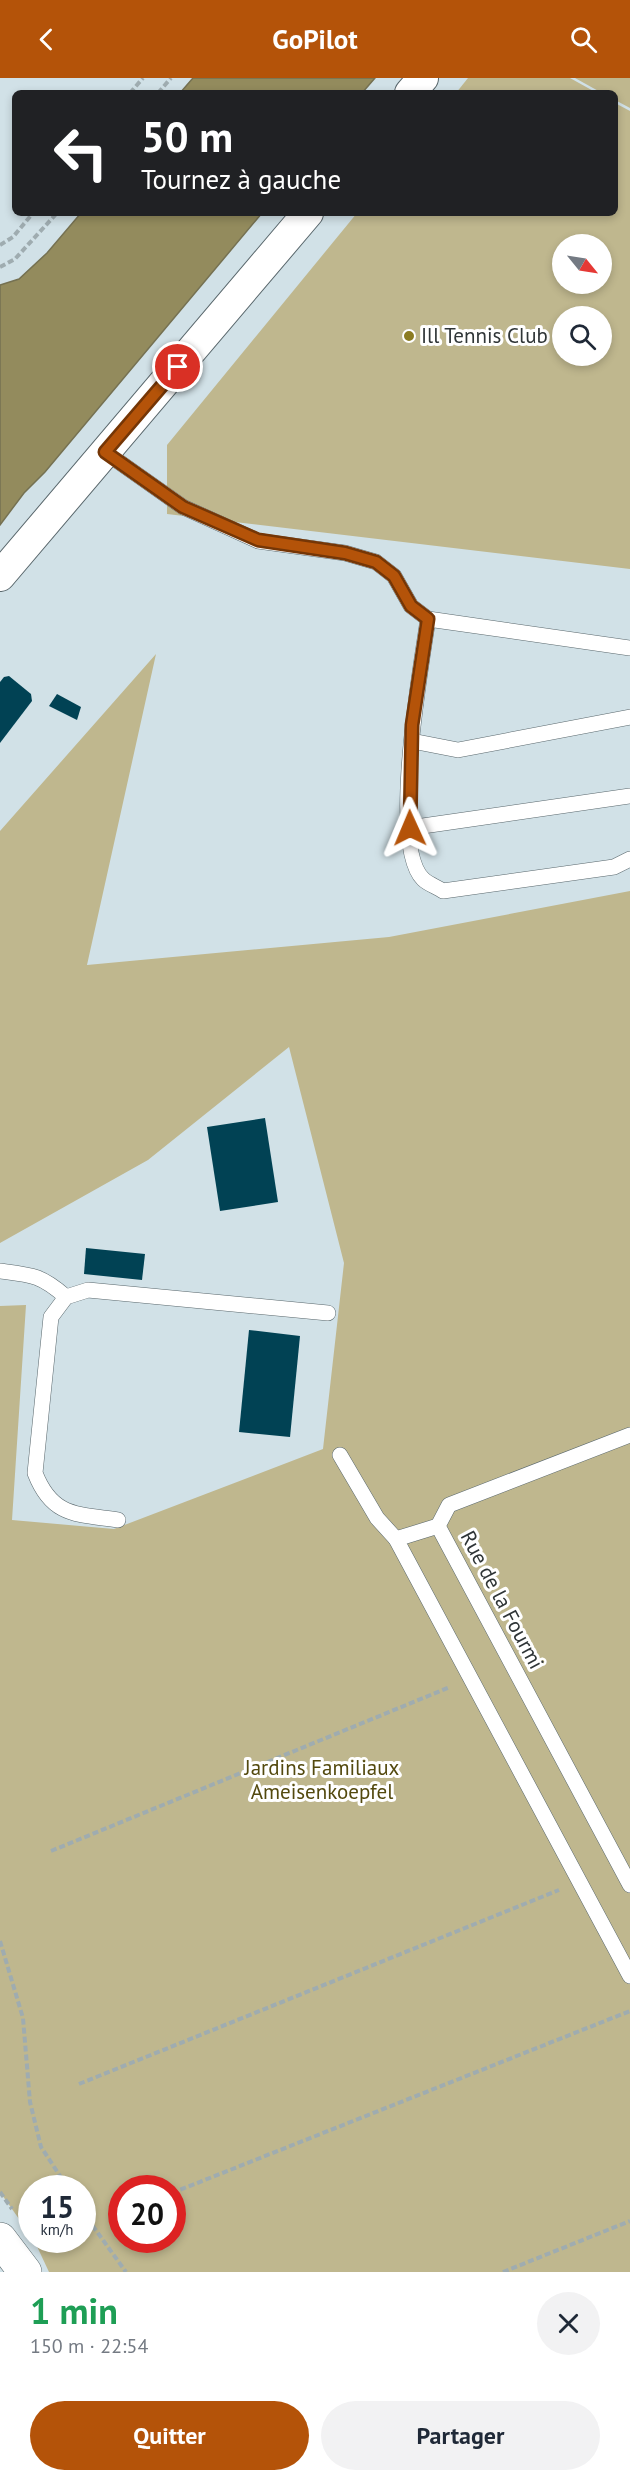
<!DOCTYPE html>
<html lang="fr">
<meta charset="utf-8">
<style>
:root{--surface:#fff;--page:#f2f2f3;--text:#1f2937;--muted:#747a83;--accent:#b45309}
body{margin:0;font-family:"PT Sans",sans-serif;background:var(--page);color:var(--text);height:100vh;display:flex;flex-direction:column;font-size:22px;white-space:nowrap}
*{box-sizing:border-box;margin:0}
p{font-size:20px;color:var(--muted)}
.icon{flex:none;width:33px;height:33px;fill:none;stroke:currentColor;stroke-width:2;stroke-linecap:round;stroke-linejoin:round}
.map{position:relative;height:2194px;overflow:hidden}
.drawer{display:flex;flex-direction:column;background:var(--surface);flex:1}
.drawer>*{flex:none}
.top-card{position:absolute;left:12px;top:12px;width:606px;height:126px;border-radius:9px;box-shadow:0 3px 9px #0003;background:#202124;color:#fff;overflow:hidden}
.needle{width:39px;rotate:120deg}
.controls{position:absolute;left:552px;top:156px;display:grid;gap:12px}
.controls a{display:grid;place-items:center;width:60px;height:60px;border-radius:50%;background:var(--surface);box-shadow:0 3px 9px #0003;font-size:30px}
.speed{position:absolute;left:18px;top:2097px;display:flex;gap:12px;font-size:30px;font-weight:700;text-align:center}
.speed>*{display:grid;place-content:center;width:78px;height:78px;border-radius:50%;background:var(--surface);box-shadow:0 3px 9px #0003;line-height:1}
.speed small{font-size:15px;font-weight:400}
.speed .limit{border:9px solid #d22;background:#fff;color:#111}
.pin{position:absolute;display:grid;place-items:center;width:51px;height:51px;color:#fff;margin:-26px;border:3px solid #fff;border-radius:50%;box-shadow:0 2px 6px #0007}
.me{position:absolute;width:66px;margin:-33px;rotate:359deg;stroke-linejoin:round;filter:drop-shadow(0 0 4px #0008)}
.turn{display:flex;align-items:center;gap:21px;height:126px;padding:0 30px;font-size:27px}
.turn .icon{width:78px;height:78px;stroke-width:2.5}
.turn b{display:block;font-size:42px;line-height:51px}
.round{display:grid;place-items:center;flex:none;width:63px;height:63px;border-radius:32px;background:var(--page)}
.overview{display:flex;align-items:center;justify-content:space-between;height:102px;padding:0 30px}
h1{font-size:36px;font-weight:800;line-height:45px;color:#1e9e55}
.button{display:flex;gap:12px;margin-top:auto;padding:12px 30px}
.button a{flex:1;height:69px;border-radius:36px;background:var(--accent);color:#fff;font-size:24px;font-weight:800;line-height:69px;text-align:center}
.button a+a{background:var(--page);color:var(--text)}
header{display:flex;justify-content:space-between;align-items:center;height:78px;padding:0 30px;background:var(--accent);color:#fff;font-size:27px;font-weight:800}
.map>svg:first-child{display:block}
.green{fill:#bfb78e;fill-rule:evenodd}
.water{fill:#938b5d;stroke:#757152;stroke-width:1.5}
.building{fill:#014254}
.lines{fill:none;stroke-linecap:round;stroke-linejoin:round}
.service-casing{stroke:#59676c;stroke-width:16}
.minor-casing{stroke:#59676c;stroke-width:32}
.secondary-casing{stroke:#59676c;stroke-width:34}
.path{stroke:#9facb0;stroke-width:4;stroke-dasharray:6 3;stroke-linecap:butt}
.service{stroke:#fff;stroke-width:15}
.minor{stroke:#fff;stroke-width:30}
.secondary{stroke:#fff;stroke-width:33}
.route-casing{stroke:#753606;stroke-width:15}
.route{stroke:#b45309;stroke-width:10}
.poi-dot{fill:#8c7c22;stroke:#fff;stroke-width:2}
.labels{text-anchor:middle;stroke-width:6;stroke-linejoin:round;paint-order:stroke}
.poi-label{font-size:21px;fill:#2f3537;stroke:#fff;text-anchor:start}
.street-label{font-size:21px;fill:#2f3537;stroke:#fff}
.park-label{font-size:21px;fill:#53490e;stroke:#fff}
</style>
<header><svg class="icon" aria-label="back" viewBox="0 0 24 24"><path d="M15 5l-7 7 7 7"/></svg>GoPilot<svg class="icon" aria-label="search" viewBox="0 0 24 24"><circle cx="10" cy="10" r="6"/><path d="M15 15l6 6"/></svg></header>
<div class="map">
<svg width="630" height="2194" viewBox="0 0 630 2194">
<rect width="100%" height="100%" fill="#d1e1e7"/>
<g class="green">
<path d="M468,0H570L597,15H456Z"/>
<path d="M575,0H630V30L615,22V15H602Z"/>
<path d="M615,25L630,33V491L167,436V367L357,135H615ZM562,166H602V206H562ZM562,238H602V278H562Z"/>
<path d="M156,576L87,887L389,859L630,813V2194H49L34,2162H82V2110H32L31,2158L0,2114V1228L26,1227L12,1442L114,1451L323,1371L344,1185L289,969L148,1082L0,1165V753ZM122,2110H172V2162H122Z"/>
</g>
<g class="water">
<path d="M193,0H375L362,15H180Z"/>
<path d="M81,135H262L45,394L24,415L0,447V207L19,201L47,175Z"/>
</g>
<g class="building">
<path d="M9,598L31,616L32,623L0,665V604L4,599Z"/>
<path d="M57,616L81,629L77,642L49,628Z"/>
<path d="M265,1040L278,1124L220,1133L207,1049Z"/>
<path d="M86,1170L145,1176L142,1202L84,1196Z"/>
<path d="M249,1252L300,1258L290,1359L239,1354Z"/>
</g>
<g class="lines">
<defs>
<g id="service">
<path d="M105,374L183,429L258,463L345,475L376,484L394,498L411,528L428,541L630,570"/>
<path d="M428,541C421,589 389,768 423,801C428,806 437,809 443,813L614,789L630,781"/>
<path d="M412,663L458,672L630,639"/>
<path d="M409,750L630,718"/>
<path d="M0,1193C32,1197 41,1197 66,1219"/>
<path d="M630,1357L449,1427L438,1448L630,1807"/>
<path d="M340,1377L377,1440L396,1461"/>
<path d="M118,1442C77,1436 52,1439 35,1395L51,1239L66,1219L88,1212L328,1235"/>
<path d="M438,1448L396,1461L630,1898"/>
</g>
<g id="minor">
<path d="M410,15L423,0"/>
<path d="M0,498L308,135"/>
</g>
<path id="secondary" d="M0,2161L25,2194"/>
</defs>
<use href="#service" class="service-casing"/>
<use href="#minor" class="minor-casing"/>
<use href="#secondary" class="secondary-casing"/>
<g class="path">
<path d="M130,15L143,0"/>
<path d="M158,15L171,0"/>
<path d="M0,167L13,159L33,135"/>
<path d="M0,189L15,181L57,135"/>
<path d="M51,1773L450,1609"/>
<path d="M0,1863L23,1940L30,2024L41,2069L68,2110"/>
<path d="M79,2006L559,1812"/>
<path d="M0,2114L12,2131"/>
<path d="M172,2115L630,1933"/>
<path d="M82,2133L126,2194"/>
<path d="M503,2194L630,2143"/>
</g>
<use href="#service" class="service"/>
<use href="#minor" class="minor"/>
<use href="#secondary" class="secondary"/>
</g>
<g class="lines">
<defs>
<path id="route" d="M178,289L105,374L183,429L258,462L345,475L376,484L394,498L411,528L428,541L412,647L410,750"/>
</defs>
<use href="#route" class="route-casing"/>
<use href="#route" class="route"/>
</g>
<circle class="poi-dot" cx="409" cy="258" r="6"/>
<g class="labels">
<g class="poi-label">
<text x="421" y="265">Ill Tennis Club</text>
</g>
<g class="street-label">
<text transform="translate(502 1522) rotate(62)" y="7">Rue de la Fourmi</text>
</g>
<g class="park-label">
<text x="322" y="1697">Jardins Familiaux<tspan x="322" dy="24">Ameisenkoepfel</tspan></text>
</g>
</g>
</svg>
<div class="controls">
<a><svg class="needle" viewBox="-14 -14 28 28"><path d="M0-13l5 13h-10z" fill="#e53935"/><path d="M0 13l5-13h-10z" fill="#747a83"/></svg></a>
<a><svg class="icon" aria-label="search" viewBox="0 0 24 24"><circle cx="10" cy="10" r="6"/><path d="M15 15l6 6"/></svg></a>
</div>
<div class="speed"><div>15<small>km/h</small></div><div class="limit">20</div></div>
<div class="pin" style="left:178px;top:289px;background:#d93025"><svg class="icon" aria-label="arrive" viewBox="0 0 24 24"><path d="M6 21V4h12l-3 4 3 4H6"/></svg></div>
<svg class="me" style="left:410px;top:750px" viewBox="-20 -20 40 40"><path d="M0-17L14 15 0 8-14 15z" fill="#b45309" stroke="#fff" stroke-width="4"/></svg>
<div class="top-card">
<div class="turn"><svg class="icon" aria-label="left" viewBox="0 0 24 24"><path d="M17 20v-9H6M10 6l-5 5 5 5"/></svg><div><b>50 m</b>Tournez à gauche</div></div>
</div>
</div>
<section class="drawer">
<div class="overview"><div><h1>1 min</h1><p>150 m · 22:54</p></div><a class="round"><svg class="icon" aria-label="close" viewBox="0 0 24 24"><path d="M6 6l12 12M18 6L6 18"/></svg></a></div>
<div class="button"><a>Quitter</a><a>Partager</a></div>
</section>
